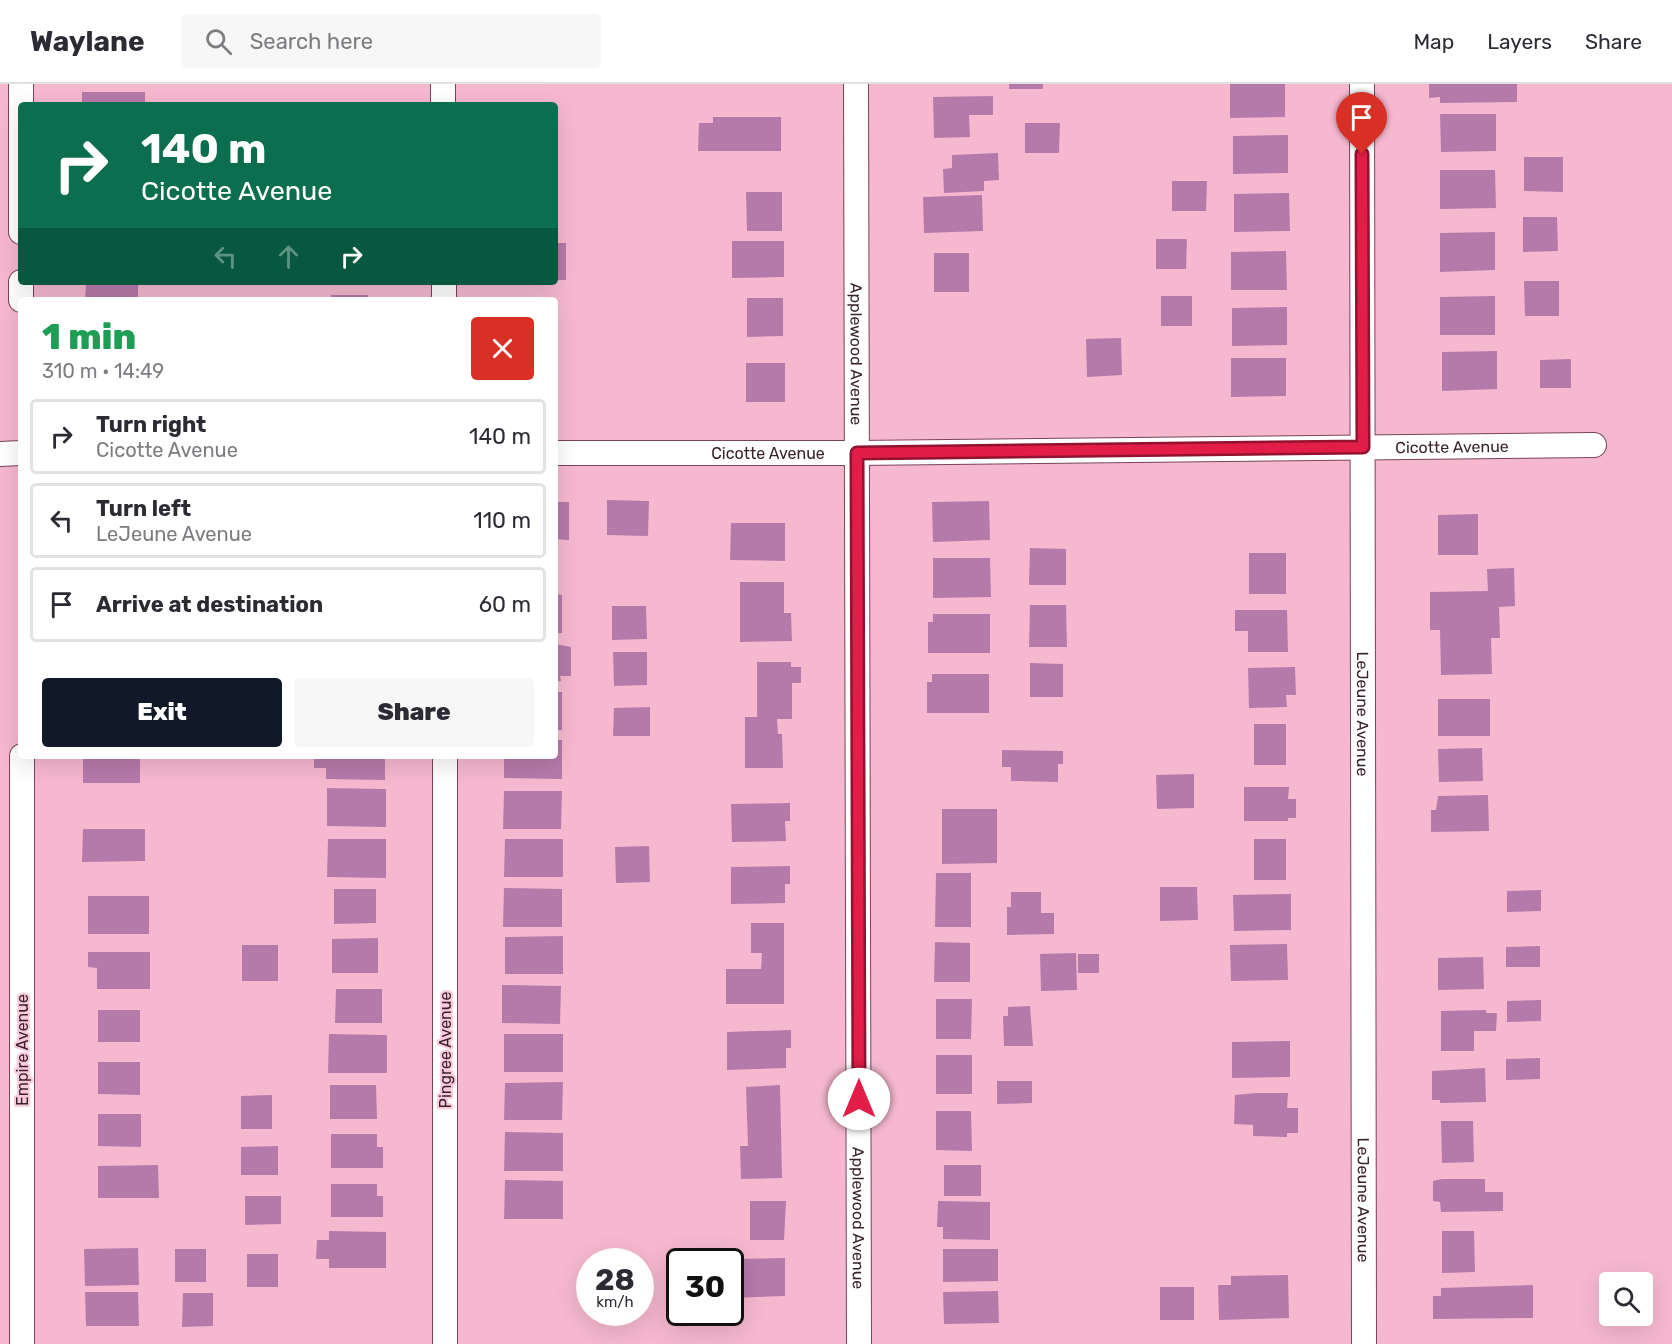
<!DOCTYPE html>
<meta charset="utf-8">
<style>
:root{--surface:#fff;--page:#f7f7f7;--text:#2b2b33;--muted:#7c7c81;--line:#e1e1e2;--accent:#111827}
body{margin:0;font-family:Rubik,sans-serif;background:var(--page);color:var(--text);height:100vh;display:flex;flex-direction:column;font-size:22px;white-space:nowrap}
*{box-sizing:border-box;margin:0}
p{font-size:20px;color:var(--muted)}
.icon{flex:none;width:33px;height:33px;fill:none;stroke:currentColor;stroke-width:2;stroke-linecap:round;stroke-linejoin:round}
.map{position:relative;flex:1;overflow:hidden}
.drawer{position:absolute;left:18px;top:213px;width:540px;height:462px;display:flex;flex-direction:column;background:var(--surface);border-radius:6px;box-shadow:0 6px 24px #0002}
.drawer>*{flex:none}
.hud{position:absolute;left:18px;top:18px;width:540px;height:183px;border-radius:6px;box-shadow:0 6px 24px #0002;background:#0b6e4f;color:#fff;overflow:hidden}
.fabs{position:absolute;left:1599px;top:1188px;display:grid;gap:12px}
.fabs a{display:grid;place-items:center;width:54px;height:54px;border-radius:6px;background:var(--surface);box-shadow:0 6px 24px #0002;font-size:30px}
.speed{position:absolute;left:576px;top:1164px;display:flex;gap:12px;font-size:30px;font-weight:700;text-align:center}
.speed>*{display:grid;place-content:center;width:78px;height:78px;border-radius:50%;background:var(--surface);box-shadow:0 6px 24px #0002;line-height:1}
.speed small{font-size:15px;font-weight:400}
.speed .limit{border:3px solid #111;border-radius:9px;background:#fff;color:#111}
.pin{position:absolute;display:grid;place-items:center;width:51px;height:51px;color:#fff;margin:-62px -26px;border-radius:50% 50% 50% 0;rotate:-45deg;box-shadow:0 0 6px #0007}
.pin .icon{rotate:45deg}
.me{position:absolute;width:66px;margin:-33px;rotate:0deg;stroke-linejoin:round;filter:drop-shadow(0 0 4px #0008)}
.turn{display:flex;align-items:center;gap:21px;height:126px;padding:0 24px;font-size:27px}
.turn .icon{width:78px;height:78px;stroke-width:2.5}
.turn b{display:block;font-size:42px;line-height:51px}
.lanes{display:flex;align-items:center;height:57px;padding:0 24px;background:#0003;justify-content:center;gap:30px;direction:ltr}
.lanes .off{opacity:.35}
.round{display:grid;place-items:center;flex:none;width:63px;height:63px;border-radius:6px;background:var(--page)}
.overview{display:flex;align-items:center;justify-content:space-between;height:102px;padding:0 24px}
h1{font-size:36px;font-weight:800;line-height:45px;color:#1e9e55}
.cta{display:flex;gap:12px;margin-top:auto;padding:12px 24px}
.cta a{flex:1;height:69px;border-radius:6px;background:var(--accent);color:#fff;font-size:24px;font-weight:800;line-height:69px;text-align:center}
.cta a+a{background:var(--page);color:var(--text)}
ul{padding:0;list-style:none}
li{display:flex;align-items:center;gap:18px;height:75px;margin:0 12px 9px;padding:0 12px;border:3px solid var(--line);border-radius:6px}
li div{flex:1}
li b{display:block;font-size:22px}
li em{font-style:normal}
header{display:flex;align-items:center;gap:36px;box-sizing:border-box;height:84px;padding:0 30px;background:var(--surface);border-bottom:2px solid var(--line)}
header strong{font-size:28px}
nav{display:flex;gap:33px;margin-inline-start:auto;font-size:21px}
.search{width:420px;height:54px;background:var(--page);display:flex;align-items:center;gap:15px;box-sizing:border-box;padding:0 21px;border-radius:6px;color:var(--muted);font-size:22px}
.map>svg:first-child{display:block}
.building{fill:#b67aaa}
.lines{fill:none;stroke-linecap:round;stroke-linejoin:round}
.street-casing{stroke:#78445a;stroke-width:26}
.street{stroke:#fff;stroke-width:24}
.route-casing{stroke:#92132f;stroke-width:15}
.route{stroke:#e11d48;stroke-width:10}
.labels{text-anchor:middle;stroke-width:4.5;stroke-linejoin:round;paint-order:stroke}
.street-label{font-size:16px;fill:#3a222c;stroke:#fbc9dc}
</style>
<header>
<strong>Waylane</strong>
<div class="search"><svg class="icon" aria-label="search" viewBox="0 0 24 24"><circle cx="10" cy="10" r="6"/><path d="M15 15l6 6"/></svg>Search here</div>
<nav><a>Map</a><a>Layers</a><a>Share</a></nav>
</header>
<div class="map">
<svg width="1672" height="1260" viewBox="0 0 1672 1260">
<rect width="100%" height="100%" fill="#f6b8cf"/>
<g class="building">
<rect x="1009" y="0" width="34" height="5"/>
<path d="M1230,0H1285V33L1230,34Z"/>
<path d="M1429,0H1517V18L1440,19V13L1429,14Z"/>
<rect x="82" y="8" width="63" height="13"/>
<path d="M993,12V31H969L970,53L934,54L933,13Z"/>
<path d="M1440,30H1496V67L1441,68Z"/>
<path d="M713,33H781V67H698L699,39H713Z"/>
<path d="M1025,39H1060L1059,69H1025Z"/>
<path d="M1288,51V89L1233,90V52Z"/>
<path d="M998,69L999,96L984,97V107L944,109L943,85L952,84V71Z"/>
<path d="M1524,73H1563V108L1524,107Z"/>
<path d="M1440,86H1495L1496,124L1440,125Z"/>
<path d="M1172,97H1207L1206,127H1172Z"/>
<path d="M746,108H782V147H747Z"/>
<path d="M1289,109L1290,147L1234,148V110Z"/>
<path d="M982,111L983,147L924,149L923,113Z"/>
<path d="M1523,133H1557L1558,167L1523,168Z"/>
<path d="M1495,148V186L1440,188V149Z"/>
<path d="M1156,155H1187L1186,185H1156Z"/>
<path d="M732,157H784V193L732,194Z"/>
<rect x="555" y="159" width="11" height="37"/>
<path d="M1286,167L1287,206H1231V168Z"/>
<rect x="934" y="169" width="35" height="39"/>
<path d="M1524,197H1559V232H1525Z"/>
<rect x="244" y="198" width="36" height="3"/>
<path d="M86,200H138V216H85Z"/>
<rect x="331" y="211" width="37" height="5"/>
<rect x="1161" y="212" width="31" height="30"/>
<path d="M1495,212V251H1440V213Z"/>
<path d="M747,214H783V252L747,253Z"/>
<path d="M1287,223V261L1232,262V224Z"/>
<path d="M1121,254L1122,291L1087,293L1086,255Z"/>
<path d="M1497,267V305L1442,307V268Z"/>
<path d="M1231,274H1286V312L1231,313Z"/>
<path d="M1571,275V304H1540V276Z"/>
<rect x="746" y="279" width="39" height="39"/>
<path d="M607,416L649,417L648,452L607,451Z"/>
<path d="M989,417L990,456L933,458L932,418Z"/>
<path d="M555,418H569V456L555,455Z"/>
<path d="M1478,430V471H1438V431Z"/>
<path d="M731,439H785V477L730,476Z"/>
<path d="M1030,464L1066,465V501H1029Z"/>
<rect x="1249" y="469" width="37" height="41"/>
<path d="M933,474H990L991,513L933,514Z"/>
<path d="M1514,484L1515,522L1499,523L1500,554H1491L1492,590L1441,591L1440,546H1430V508L1488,507L1487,485Z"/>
<path d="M740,498H784V529H791L792,557L740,558Z"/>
<path d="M555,510L562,511V549H555Z"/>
<path d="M1030,521H1066L1067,563H1029Z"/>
<path d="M612,522H646L647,555L612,556Z"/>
<path d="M1235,526H1287L1288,568H1248V547H1235Z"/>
<path d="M933,530H990V569H928V538H933Z"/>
<path d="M555,560L571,563V592H560L561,597H555Z"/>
<path d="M613,568H647V601L614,602Z"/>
<path d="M757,578H791V583H801V599H792V635H777L778,650H782L783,684H745V633H757Z"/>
<path d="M1030,579L1063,580V613H1030Z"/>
<path d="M1295,583L1296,611H1286L1287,623L1249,624L1248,584Z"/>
<path d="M932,590H989V629H927V598H932Z"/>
<rect x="555" y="608" width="7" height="38"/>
<rect x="1438" y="615" width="52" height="37"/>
<path d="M650,623V652H613L614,624Z"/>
<rect x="1254" y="640" width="32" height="41"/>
<path d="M555,656H562V695L504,694V672H555Z"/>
<path d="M1482,664L1483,697L1439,698L1438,665Z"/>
<path d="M1002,666L1063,667V680H1058V698L1011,697V683H1002Z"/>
<rect x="83" y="672" width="57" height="27"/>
<path d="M314,672H385V696L326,695V684H314Z"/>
<path d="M1194,690V724L1157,725L1156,691Z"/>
<path d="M1244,703H1289L1288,715H1296V734H1288V737H1244Z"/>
<path d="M327,704L386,705V743L327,742Z"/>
<path d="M504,707H562L561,745H503Z"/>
<path d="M1488,711L1489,747L1431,748V726H1436L1438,712Z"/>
<path d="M790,719V737H785L786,757L732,758L731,720Z"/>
<path d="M942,725H997V779L942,780Z"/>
<path d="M83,745H145V777L82,778Z"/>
<path d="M328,755H386V794L327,793Z"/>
<path d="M505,755H563V793H504Z"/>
<rect x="1254" y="755" width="32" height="41"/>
<path d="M649,762L650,798L616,799L615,763Z"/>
<path d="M790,782V800H785V819L731,820V783Z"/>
<path d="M936,789H971V843H935Z"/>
<path d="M1160,803H1197L1198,836L1160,837Z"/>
<path d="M504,804L562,805V843H503Z"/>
<path d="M334,805H376V839L334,840Z"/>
<path d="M1541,806V827L1507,828V807Z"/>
<path d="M1011,808H1041V829H1054V850L1007,851V823H1011Z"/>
<path d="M1291,810V846L1234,847L1233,811Z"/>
<rect x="88" y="812" width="61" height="38"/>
<path d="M751,839H784V920H726V885H761L762,869H751Z"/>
<path d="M563,852V890H505V853Z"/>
<path d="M378,854V889H332V855Z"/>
<path d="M935,858L970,859V898H934Z"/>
<path d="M1287,860L1288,896L1231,897L1230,861Z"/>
<rect x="242" y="861" width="36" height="36"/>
<path d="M1540,862V883H1506V863Z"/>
<path d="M88,868H150V905H97V884L88,883Z"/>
<path d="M1076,869L1077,906L1041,907L1040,870Z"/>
<rect x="1078" y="870" width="21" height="19"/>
<path d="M1483,873L1484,905L1438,906V874Z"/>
<path d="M502,901L561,902L560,940L502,939Z"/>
<path d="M336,905H382V939H335Z"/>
<path d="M936,915H972L971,955H936Z"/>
<path d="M1541,916V937L1507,938V917Z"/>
<path d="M1030,922L1033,962H1004L1003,932H1008V923Z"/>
<rect x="98" y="926" width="42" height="32"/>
<path d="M1486,926V929H1497L1496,947H1474V967H1441V927Z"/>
<path d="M791,946V964H786V984L727,986V948Z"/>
<path d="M329,950L387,951V989H328Z"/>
<rect x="504" y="950" width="59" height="38"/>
<path d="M1290,957V993L1232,994V958Z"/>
<rect x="936" y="971" width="36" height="39"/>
<path d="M1540,974V995L1506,996V975Z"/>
<path d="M98,978H140V1011L98,1010Z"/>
<path d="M1485,984L1486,1018L1440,1019V1016H1432V987Z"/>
<path d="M997,997H1032V1019L997,1020Z"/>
<path d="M563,998L562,1036H504L505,999Z"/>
<path d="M330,1001H376L377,1035H330Z"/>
<path d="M780,1001L782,1094L741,1095L740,1062H748L746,1003Z"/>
<path d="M1256,1009H1288L1287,1024H1298V1049H1287V1053L1253,1052V1041L1234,1040L1235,1011Z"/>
<path d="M272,1011V1045H241V1012Z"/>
<path d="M936,1027H971L972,1067L936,1066Z"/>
<path d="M98,1030H141V1063L98,1062Z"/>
<path d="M1441,1037H1473L1474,1078L1442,1079Z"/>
<path d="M505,1048L563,1049V1087H504Z"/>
<path d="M331,1050H377V1063H383V1084H331Z"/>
<path d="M278,1062V1091H241V1063Z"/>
<path d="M158,1081L159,1114H98V1082Z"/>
<rect x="944" y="1081" width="37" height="31"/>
<path d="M1442,1095H1485V1108H1503V1127L1441,1128L1440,1118L1433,1117V1097Z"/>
<path d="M505,1096L563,1097V1135H504Z"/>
<path d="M331,1100H377V1112H383V1133H331Z"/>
<path d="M245,1112H281V1140L245,1141Z"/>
<path d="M750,1117H786L784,1156H750Z"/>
<path d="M938,1117L990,1118V1156L943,1155V1143H937Z"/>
<path d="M329,1147L386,1148V1184H329V1175H316L317,1156H329Z"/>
<path d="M1442,1147H1474L1475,1188L1442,1189Z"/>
<path d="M138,1164L139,1201L85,1202L84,1165Z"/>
<rect x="175" y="1165" width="31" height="33"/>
<path d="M943,1165H998V1197L943,1198Z"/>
<rect x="247" y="1170" width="31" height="33"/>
<path d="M785,1174V1212L731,1214L730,1175Z"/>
<path d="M1288,1191L1289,1234L1219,1236L1218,1201H1231V1192Z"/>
<path d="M1533,1201V1234L1433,1235V1212H1441V1204Z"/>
<rect x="1160" y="1203" width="34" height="33"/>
<path d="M998,1207L999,1239L944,1240L943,1208Z"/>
<path d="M85,1208H138L139,1242H86Z"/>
<path d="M183,1209H213V1242L182,1243Z"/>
</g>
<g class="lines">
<defs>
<g id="street">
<path d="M21,0V148"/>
<path d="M443,0V21"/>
<path id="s1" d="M856,0L859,1260"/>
<path id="s2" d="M1362,0L1364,1260"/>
<path d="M21,198V216"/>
<path d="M444,198V216"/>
<path id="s3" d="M555,369H857L1594,361"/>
<path d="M0,370L21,369"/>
<path d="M22,672V1260"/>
<path d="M445,672V1260"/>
</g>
</defs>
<use href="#street" class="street-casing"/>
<use href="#street" class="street"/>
</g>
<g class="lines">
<defs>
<path id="route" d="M859,1015L857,369L1363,363L1362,70"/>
</defs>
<use href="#route" class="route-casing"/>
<use href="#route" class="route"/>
</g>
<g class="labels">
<g class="street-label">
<text dy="6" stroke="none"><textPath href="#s1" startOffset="270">Applewood Avenue</textPath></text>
<text dy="6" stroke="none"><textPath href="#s3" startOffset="897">Cicotte Avenue</textPath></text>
<text dy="6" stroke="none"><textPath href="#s3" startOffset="213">Cicotte Avenue</textPath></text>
<text dy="6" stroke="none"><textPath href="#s2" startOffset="630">LeJeune Avenue</textPath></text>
<text transform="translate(22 966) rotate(-90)" y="6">Empire Avenue</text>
<text transform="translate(445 966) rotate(-90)" y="6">Pingree Avenue</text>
<text dy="6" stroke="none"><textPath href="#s2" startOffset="1116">LeJeune Avenue</textPath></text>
<text dy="6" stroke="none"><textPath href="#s1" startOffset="1134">Applewood Avenue</textPath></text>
</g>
</g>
</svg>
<div class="fabs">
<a><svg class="icon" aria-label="search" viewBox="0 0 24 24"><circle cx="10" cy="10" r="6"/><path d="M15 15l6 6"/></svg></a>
</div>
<div class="speed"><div>28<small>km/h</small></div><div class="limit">30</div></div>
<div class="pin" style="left:1362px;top:70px;background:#d93025"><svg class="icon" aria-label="arrive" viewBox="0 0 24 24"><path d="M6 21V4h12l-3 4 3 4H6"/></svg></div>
<svg class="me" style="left:859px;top:1015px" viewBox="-20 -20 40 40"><circle r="19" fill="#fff"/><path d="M0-13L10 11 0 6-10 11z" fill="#e11d48"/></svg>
<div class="hud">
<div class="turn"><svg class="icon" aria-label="right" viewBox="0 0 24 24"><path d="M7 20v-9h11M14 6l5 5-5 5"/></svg><div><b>140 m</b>Cicotte Avenue</div></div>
<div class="lanes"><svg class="icon off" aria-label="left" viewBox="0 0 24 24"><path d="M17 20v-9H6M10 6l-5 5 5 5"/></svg><svg class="icon off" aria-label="ahead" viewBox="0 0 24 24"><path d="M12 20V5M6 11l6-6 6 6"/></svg><svg class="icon" aria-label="right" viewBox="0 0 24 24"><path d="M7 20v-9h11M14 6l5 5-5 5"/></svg></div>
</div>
<section class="drawer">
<div class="overview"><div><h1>1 min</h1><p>310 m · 14:49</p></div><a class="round" style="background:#d93025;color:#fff"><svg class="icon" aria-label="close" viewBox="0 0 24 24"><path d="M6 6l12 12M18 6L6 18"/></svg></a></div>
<ul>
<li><svg class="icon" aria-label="right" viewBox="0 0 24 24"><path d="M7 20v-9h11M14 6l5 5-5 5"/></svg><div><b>Turn right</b><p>Cicotte Avenue</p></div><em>140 m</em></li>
<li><svg class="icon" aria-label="left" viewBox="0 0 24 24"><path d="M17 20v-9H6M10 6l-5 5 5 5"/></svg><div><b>Turn left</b><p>LeJeune Avenue</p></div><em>110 m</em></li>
<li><svg class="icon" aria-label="arrive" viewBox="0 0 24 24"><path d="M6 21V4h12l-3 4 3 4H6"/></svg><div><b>Arrive at destination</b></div><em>60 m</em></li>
</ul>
<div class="cta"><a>Exit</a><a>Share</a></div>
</section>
</div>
